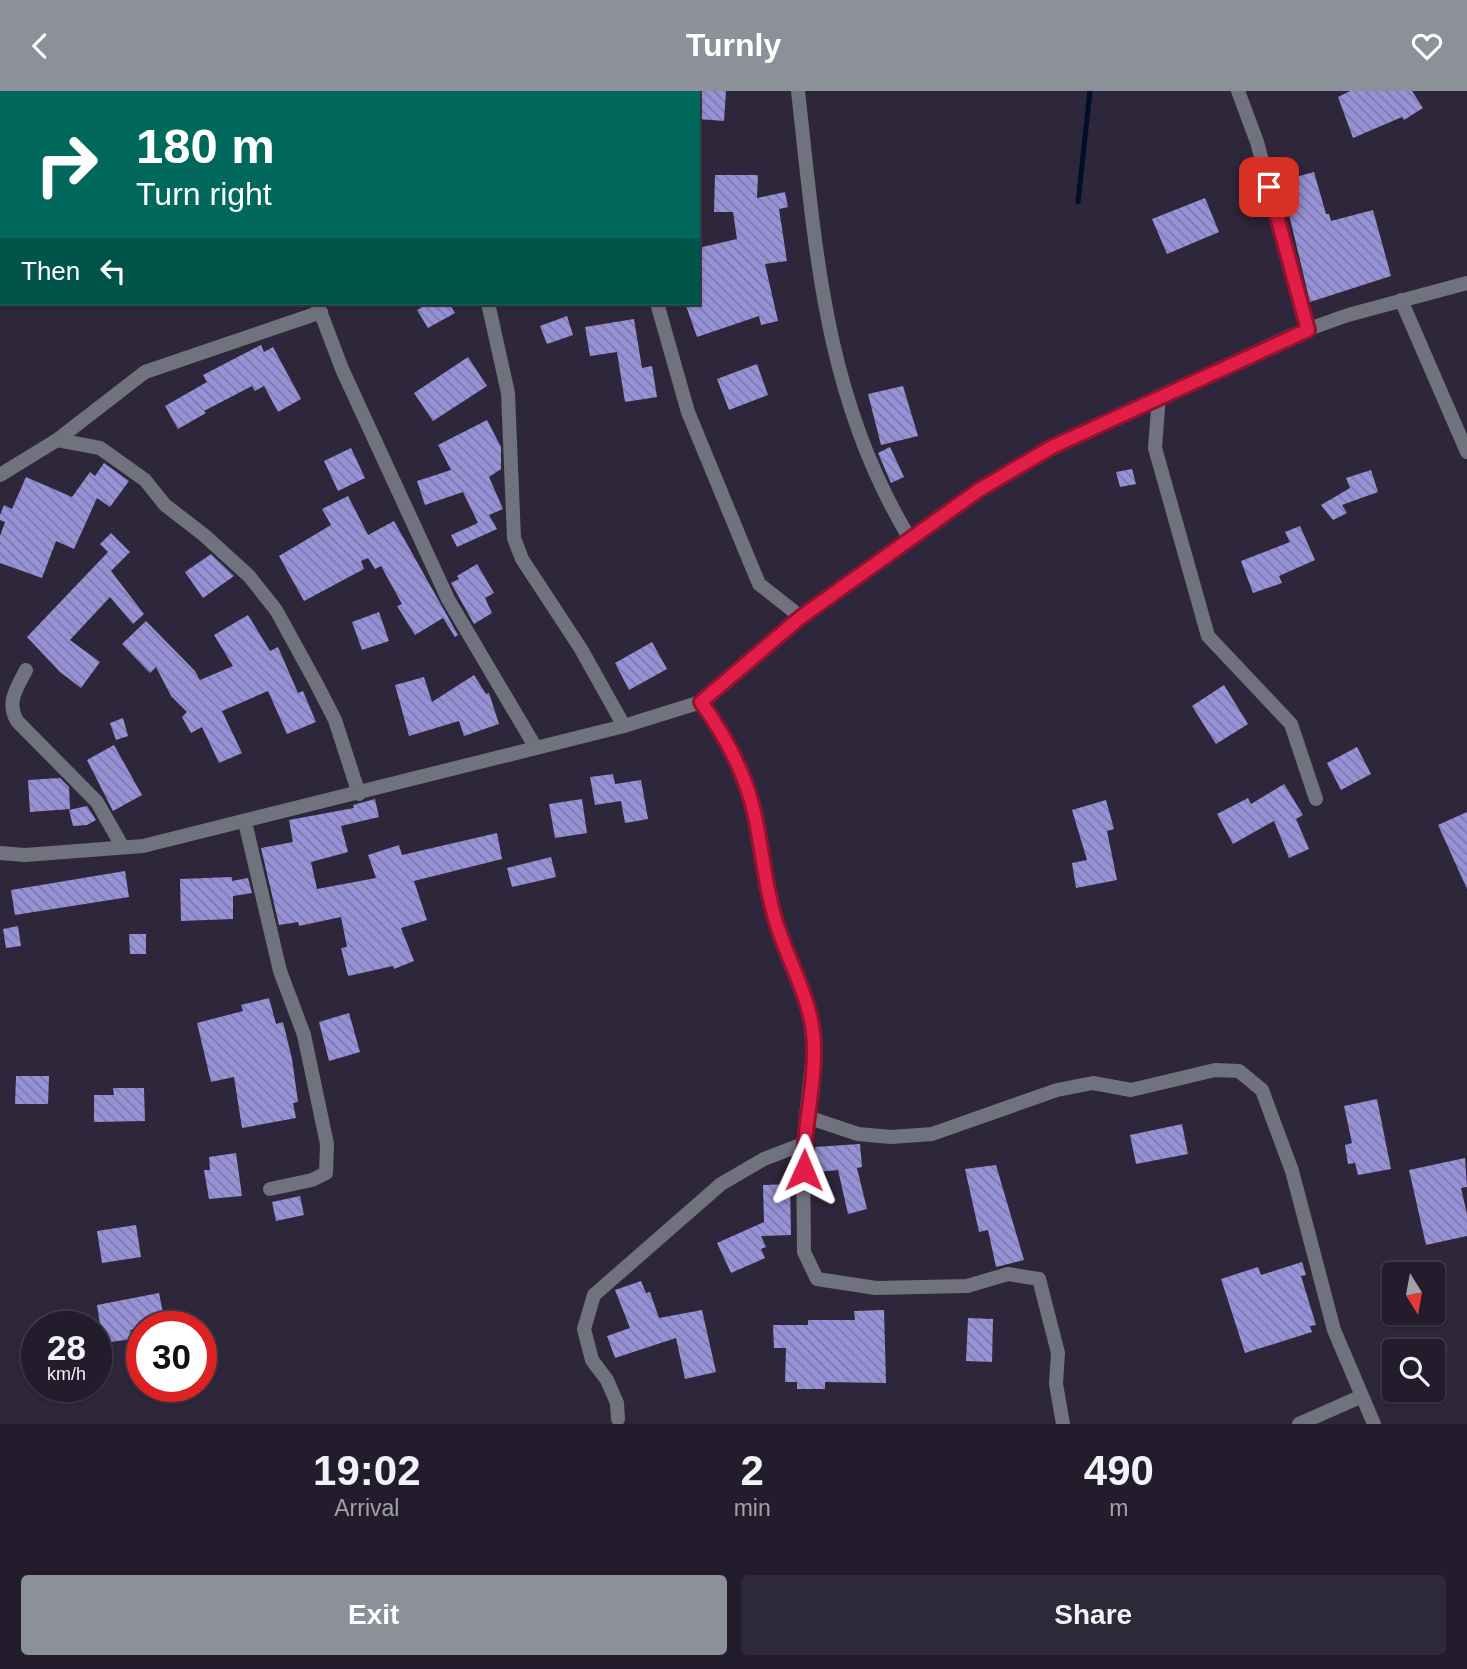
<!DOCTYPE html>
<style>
:root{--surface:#221c2c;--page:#2e2938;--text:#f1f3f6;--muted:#a2a1a9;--line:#3f3a48;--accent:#8c9099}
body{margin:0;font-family:Helvetica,sans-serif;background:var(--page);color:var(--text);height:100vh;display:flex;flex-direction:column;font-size:26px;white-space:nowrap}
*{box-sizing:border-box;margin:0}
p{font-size:23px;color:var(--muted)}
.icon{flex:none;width:38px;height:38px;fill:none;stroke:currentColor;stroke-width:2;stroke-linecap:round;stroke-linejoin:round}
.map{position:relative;height:1333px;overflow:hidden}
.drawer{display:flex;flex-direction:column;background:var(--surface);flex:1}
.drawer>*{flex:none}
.top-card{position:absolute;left:0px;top:0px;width:700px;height:214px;box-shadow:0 2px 5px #0004,0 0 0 2px var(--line);background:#00695c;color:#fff;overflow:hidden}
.needle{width:46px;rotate:169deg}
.tools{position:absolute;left:1382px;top:1171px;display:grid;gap:14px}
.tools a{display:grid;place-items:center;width:63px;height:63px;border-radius:7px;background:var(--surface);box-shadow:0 2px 5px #0004,0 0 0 2px var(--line);font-size:35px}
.speed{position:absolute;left:21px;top:1220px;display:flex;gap:14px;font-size:35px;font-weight:700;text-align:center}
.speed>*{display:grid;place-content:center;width:91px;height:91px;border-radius:50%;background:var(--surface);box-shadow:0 2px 5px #0004,0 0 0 2px var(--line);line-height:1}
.speed small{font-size:18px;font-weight:400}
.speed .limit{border:10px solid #d22;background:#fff;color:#111}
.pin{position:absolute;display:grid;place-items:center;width:60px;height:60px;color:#fff;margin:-30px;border-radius:14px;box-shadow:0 4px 10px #0006}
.me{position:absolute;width:77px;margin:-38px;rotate:1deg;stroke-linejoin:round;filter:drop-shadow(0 0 5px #0008)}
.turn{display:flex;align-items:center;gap:24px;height:147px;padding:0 21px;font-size:32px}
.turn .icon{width:91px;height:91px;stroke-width:2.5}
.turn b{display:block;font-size:49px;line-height:60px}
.then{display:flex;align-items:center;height:66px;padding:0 21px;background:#0003;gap:14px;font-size:26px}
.eta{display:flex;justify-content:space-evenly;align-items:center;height:119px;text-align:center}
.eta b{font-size:42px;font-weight:800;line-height:49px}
.button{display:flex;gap:14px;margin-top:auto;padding:14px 21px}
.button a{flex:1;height:80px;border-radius:7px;background:var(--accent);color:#fff;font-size:28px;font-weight:800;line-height:80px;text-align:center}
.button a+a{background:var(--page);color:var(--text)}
header{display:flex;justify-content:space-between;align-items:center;height:91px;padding:0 21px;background:var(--accent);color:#fff;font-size:32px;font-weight:800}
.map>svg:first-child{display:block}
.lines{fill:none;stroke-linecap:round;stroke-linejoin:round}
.stream{stroke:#000e28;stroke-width:5}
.building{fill:url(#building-back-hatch)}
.street{stroke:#70737d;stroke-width:14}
.route-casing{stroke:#92132f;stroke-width:18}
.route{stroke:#e11d48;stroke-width:12}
</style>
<header><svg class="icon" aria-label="back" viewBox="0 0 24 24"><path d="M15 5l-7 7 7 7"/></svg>Turnly<svg class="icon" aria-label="heart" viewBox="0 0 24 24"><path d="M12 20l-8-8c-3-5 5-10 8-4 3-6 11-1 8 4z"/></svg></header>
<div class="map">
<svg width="1467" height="1333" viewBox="0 0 1467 1333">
<defs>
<pattern id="building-back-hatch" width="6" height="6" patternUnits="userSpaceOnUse" patternTransform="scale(1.75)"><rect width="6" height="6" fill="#9791d6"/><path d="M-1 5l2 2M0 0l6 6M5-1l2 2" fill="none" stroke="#7d78aa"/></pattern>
</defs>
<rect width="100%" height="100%" fill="#2e263a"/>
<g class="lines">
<path class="stream" d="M1078,111L1090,0"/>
</g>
<g class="building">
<path d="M698,0H726L724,30L698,28Z"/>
<path d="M1350,0H1412L1423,17L1404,29L1402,26L1353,47L1338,6Z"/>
<path d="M1314,81L1326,123H1329L1331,130L1373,119L1391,185L1310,211L1281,90Z"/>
<path d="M715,84H758L757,107L785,101L788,116L779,118L787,170L765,173L778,230L761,234L759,225L697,246L685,212H698V157L737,148L733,121H714Z"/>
<path d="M1205,107L1219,141L1167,163L1152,128Z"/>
<path d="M430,212H449L455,222L428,237L417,219Z"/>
<path d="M567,225L573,244L547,253L540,235Z"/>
<path d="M634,228L642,277L652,275L657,306L625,311L617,261L590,265L585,236Z"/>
<path d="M261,254L264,261L273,256L301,308L278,321L264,295L255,300L252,295L204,320L206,322L178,338L165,315L207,291L203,284Z"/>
<path d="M468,266L487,295L433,330L414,302Z"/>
<path d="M757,273L768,304L729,319L717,288Z"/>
<path d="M903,295L918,345L881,354L868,303Z"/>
<path d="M487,329L501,356V378L489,386L503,418L489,424L497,438L457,456L451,444L478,432L463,401L425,414L417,390L451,379L438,354Z"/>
<path d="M890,356L904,386L891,392L878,362Z"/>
<path d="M351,357L365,387L338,400L324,370Z"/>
<path d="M104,372L129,390L110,416L97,407L74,458L56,450L42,487L0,472V445L5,431L0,429V424L4,414L12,418L26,386L72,406L90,381L95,385Z"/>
<path d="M1132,378L1136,393L1120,396L1116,381Z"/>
<path d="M1371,379L1378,401L1342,414L1347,422L1333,429L1321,414L1350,397L1346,387Z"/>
<path d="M348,405L368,444L394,430L458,544L455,546L443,527L415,544L397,515L402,513L381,475L375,478L368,467L361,470L364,478L304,510L279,465L331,434L322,418Z"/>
<path d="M1300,435L1315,469L1279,485L1282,492L1253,502L1241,470L1290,451L1285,441Z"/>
<path d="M111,442L130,461L111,480L144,523L133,533L110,506L70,549L100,571L81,597L60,581L27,546L108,461L100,453Z"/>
<path d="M211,463L234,485L203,507L185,481Z"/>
<path d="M477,473L494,502L485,507L492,522L474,533L451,492L459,488L457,485Z"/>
<path d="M379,521L389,550L362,559L352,531Z"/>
<path d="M248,524L270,560L278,556L298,602L303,600L316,631L287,643L268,600L222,620L242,662L219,672L202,636L191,642L182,626L187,621L171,605L156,576L150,582L122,553L146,530L195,580L200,589L233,575L214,544Z"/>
<path d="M652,551L667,578L629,599L615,572Z"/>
<path d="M474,584L486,603L489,602L499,633L464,645L459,630L409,645L395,594L424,586L432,611Z"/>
<path d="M1224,594L1248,633L1216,653L1192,615Z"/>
<path d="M123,627L128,645L116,649L110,632Z"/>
<path d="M114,654L142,704L113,720L87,669Z"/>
<path d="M1357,656L1371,683L1341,699L1327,672Z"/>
<path d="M613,683L615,693L641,689L648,728L625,732L621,710L595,714L590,686Z"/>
<path d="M60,687L69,696L70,718L30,721L28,689Z"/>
<path d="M1284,693L1303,724L1296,728L1309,758L1289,767L1274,730L1233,753L1217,723L1248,707L1251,713Z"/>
<path d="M375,708L379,726L341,735L348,761L311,771L317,798L376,787L368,764L399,754L402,764L497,742L502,768L414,790L427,829L401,837L414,870L394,878L393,875L348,885L341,857L347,856L341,826L299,835L298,831L279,834L261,757L293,751L289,729L354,717L353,714Z"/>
<path d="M582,708L587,742L555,747L549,713Z"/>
<path d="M1106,709L1114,738L1107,740L1117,789L1076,797L1072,772L1087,769L1072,719Z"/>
<path d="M87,715L96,729L87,734L73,735L69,719Z"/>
<path d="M1467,721V798L1438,734Z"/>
<path d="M551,766L556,786L512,796L507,777Z"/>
<path d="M125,780L129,806L15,824L11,799Z"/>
<path d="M232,786V790L248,787L252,802L233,805V828L181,830L180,788Z"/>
<path d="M18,835L21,855L6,857L3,838Z"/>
<path d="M129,843H146V863H130Z"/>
<path d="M269,907L276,933L283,931L292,968L298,1011L293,1012L296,1027L242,1037L234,986L211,991L197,932L243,920L241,914Z"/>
<path d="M349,922L360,961L329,970L319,931Z"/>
<path d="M16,985H49L48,1013H15Z"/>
<path d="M113,997H144L145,1030L94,1031V1004H114Z"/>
<path d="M1377,1008L1391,1078L1358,1084L1355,1072L1348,1073L1345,1054L1352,1052L1344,1015Z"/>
<path d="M1182,1033L1188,1063L1136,1073L1130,1044Z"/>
<path d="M860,1053L862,1076L857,1077L867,1118L848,1123L838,1079L817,1081L815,1056Z"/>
<path d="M236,1062L242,1105L209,1108L204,1079H210L209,1066Z"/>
<path d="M1465,1067L1467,1096L1461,1097L1467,1123V1145L1426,1154L1409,1079Z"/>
<path d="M996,1074L1024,1169L996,1176L988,1139L979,1141L965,1078Z"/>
<path d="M790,1093L791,1144L761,1145L766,1156L761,1158L765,1167L731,1182L717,1152L764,1131L763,1094Z"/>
<path d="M300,1105L304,1124L276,1130L272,1111Z"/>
<path d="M136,1134L141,1166L102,1172L97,1140Z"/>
<path d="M1302,1171L1306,1184L1301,1185L1316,1234L1310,1235L1312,1241L1245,1262L1221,1188L1258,1176L1261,1184Z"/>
<path d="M641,1190L646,1202L650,1201L659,1227L702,1219L716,1281L685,1288L676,1247L615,1267L607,1245L630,1237L615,1199Z"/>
<path d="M159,1202L165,1232L130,1239L132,1248L103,1252L97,1214Z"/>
<path d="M884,1219L886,1292L825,1291V1298H797V1291H785L786,1257H774L773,1234H808V1229H855L854,1220Z"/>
<path d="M968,1227L993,1228L992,1271L966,1270Z"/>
</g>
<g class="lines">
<g class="street">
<path d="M184,0L185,2"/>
<path d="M451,0V2"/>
<path d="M798,0C816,160 824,306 910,448"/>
<path d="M1238,0L1257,51L1308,239"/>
<path d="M1401,209L1467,361"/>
<path d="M317,212L342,278L448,508L536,657"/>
<path d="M488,212L508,302L514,447L522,468L581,558L624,635"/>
<path d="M657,212L688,321L759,493L801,526"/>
<path d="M1159,305L1155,357L1208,545L1291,633L1316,708"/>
<path d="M57,349L145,281L321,221"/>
<path d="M0,384L57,349L100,357L145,389L165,414L204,444L249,485L276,519L315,590L335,629L359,703"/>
<path d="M26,579C17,597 6,611 17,630L97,711L122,755"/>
<path d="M701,611L726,647L743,687L754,722L775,826L807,915L814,954L803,1053L804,1161L817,1188L876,1197L967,1195L1008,1183L1039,1188L1058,1262L1056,1293L1063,1333"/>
<path d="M245,731L280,880L304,944L327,1053L326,1082L312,1089L270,1098"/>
<path d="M0,762L25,764L143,755L624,635L701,611L801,526L979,399L1052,356L1292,244L1348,224L1467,192"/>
<path d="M807,1026L858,1043L891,1046L932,1043L1057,999L1093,992L1131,999L1215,979L1239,980L1262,999L1292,1080L1334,1239L1374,1333"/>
<path d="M618,1328L617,1312L607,1289L592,1269L584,1238L594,1204L721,1093L764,1068L803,1053"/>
<path d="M1299,1333L1360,1306"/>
</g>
</g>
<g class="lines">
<defs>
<path id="route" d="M804,1079C803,1037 815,998 814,957C814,915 792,878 779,840C766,804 763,763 755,725C746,683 726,646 701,611L801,526L979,399L1052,356L1308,239L1269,96"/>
</defs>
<use href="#route" class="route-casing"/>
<use href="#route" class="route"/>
</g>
</svg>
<div class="tools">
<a><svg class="needle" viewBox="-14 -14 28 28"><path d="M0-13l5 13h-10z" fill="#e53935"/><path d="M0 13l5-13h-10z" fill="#a2a1a9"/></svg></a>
<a><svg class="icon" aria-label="search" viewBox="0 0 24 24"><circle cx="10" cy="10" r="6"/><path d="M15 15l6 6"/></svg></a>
</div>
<div class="speed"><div>28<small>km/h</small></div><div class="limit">30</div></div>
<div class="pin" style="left:1269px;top:96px;background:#d93025"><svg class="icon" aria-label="arrive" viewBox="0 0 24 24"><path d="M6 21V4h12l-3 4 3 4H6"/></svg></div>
<svg class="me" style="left:804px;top:1079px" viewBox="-20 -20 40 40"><path d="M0-17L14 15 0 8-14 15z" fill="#e11d48" stroke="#fff" stroke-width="4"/></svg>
<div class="top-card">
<div class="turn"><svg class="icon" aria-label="right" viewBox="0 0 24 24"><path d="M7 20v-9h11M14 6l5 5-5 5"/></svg><div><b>180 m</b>Turn right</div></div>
<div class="then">Then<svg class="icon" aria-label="left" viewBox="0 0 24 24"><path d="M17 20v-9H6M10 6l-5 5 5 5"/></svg></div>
</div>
</div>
<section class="drawer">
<div class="eta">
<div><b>19:02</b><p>Arrival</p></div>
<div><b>2</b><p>min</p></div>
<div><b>490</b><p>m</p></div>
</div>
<div class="button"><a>Exit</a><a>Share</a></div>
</section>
